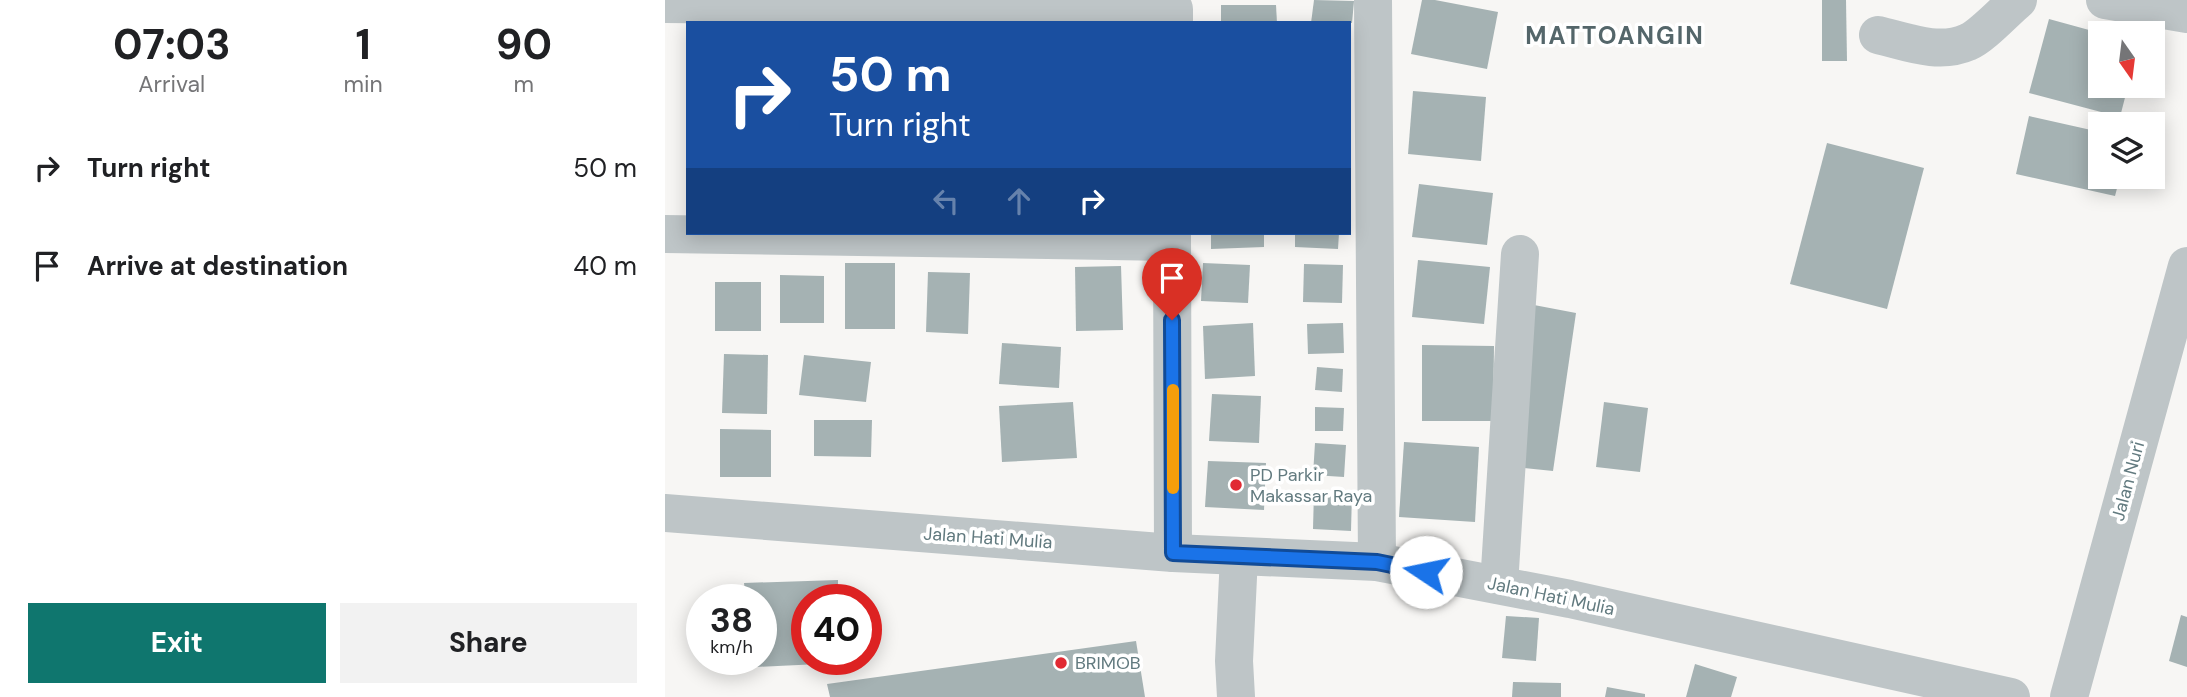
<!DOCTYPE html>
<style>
:root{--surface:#fff;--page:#f2f2f2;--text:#202124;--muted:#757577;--accent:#0f766e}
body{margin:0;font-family:"DM Sans",sans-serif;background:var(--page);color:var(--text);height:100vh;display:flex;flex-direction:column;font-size:26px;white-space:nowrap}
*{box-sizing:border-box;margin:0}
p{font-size:23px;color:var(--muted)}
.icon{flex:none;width:38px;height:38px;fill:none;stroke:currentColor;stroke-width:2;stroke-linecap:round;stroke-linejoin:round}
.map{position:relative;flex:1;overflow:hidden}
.drawer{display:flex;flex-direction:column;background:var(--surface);width:665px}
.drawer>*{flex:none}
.hud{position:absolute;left:21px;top:21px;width:665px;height:214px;border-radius:0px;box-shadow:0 4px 18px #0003;background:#1a4fa0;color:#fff;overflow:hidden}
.needle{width:46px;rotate:166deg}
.tools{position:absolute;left:1423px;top:21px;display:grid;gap:14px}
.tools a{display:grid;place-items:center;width:77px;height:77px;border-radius:0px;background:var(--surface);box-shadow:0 4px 18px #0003;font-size:35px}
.speed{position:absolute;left:21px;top:584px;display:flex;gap:14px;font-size:35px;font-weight:700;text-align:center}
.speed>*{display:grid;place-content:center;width:91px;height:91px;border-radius:50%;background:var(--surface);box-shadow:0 4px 18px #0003;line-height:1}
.speed small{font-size:18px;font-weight:400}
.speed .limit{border:10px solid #d22;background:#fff;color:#111}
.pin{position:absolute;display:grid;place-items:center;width:60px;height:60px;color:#fff;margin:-72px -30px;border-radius:50% 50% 50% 0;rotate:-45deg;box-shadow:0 0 7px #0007}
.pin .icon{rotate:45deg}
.me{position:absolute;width:77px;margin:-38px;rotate:281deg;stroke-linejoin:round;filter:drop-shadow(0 0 5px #0008)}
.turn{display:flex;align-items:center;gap:24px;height:147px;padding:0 28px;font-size:32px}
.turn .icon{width:91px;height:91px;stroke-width:2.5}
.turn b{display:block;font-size:49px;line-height:60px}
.lanes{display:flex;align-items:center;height:66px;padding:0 28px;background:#0003;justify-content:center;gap:35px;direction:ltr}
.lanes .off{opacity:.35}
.eta{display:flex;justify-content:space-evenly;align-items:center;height:119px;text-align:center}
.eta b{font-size:42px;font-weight:700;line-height:49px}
.button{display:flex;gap:14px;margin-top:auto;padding:14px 28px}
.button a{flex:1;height:80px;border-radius:0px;background:var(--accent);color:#fff;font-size:28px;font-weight:700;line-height:80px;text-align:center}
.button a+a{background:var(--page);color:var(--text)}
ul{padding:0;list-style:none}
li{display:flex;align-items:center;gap:21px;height:98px;padding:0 28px}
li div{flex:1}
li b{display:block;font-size:26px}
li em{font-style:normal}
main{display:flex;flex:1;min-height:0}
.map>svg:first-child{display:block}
.building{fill:#a5b2b3}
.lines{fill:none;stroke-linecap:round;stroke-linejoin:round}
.minor{stroke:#bec5c7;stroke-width:38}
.route-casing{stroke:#114b97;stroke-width:18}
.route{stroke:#1a73e8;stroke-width:12}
.slow{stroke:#f59e0b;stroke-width:12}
.poi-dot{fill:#e12a33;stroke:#fff;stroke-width:2.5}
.labels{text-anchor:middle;stroke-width:7;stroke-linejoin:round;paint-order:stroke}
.poi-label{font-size:18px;fill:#627a7f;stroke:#fff;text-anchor:start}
.street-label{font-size:18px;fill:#627a7f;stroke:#fff}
.district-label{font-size:24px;font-weight:bold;letter-spacing:2px;fill:#54666a;stroke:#fff}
</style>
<main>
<section class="drawer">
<div class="eta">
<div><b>07:03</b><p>Arrival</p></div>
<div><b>1</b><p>min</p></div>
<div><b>90</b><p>m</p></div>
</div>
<ul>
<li><svg class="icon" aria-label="right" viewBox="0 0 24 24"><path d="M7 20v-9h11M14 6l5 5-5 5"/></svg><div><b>Turn right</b></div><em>50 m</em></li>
<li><svg class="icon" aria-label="arrive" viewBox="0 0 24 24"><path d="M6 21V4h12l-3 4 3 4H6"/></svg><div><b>Arrive at destination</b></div><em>40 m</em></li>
</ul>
<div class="button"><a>Exit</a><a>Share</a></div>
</section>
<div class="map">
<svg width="1522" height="697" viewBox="0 0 1522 697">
<rect width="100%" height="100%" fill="#f7f6f4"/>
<g class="building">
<path d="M649,0L689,1L687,23H646Z"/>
<path d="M757,0H770L833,12L822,69L746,54Z"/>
<path d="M1157,0H1181L1182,61H1157Z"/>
<path d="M556,5H611L612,23H556Z"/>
<path d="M1384,19L1435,33V86H1463L1455,117L1364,93Z"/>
<path d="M748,91L821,97L816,161L743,154Z"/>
<path d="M1364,116L1435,132V177H1455L1450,196L1351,174Z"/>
<path d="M1162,143L1259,168L1222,309L1125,284Z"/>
<path d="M754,184L828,193L822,245L747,237Z"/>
<path d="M546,233H599V247L546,249Z"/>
<path d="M630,233H674L673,249L630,247Z"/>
<path d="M753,260L825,267L819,324L747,317Z"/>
<rect x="180" y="263" width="50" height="66"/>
<path d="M538,263L585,265L583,303L536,301Z"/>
<path d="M639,264L678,265L677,303L638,302Z"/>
<path d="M456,266L458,330L411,331L410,267Z"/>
<path d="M263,272L305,273L303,334L261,332Z"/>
<path d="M115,275L159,276V323H115Z"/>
<rect x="50" y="282" width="46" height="49"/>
<path d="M869,305L911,313L888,471L849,467Z"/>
<path d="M588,323L590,376L540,379L538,326Z"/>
<path d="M678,323L679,353L643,354L642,324Z"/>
<path d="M337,343L396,347L394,388L334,384Z"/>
<path d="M757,345L829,346L828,421H757Z"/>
<path d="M59,354L103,355L102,414L57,413Z"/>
<path d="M139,355L206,362L201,402L134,395Z"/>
<path d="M652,367L678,369L677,392L650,390Z"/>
<path d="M547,394L596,396L594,443L544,441Z"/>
<path d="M408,402L412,458L337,462L334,406Z"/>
<path d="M939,402L983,408L975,472L931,467Z"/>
<path d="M650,407L679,408L678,431H650Z"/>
<path d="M149,420H207L206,457L149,456Z"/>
<path d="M55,429L106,430V477H55Z"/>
<path d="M739,442L814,447L810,522L734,517Z"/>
<path d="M650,443L681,445L679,477L648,475Z"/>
<path d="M543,461L601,463L599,510L540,507Z"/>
<path d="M649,492L687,493L686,531L648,529Z"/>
<path d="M173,580V600H142V660H175V663L91,667L90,660H96V600H81L79,583Z"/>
<path d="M1516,615L1522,617V667L1504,661Z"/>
<path d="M841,616L874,618L871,661L837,658Z"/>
<path d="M471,641L480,697H165L162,684Z"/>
<path d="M1030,664L1072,677L1066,697H1021Z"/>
<path d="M848,682L896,683V697H847Z"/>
<path d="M942,687L980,694V697H940Z"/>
</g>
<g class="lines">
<g class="minor">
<path d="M708,0L712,562"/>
<path d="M1440,0L1522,14"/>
<path d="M0,4L509,9V23"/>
<path d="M1213,35C1242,42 1274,55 1303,42C1316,37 1340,11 1353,0"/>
<path d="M507,233L508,553"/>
<path d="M0,234L507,242"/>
<path d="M0,513L508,553L712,562L905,599L1346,697"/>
<path d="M834,585L855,254"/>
<path d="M571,697L569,661L574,556"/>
<path d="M1404,697L1522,266"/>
</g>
</g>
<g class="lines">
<defs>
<path id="route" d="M507,320L508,553L712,562L761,572"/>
</defs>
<use href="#route" class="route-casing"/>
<use href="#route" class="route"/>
<path class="slow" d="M508,390V488"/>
</g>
<g class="poi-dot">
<circle cx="571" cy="485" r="7"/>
<circle cx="396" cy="663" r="7"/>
</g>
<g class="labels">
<g class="poi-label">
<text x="585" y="481">PD Parkir<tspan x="585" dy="21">Makassar Raya</tspan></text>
<text x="410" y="669">BRIMOB</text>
</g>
<g class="street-label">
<text transform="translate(1463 481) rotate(-75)" y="6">Jalan Nuri</text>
<text transform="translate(323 538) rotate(4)" y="6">Jalan Hati Mulia</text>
<text transform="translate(886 596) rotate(12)" y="6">Jalan Hati Mulia</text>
</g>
<g class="district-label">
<text x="950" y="44">MATTOANGIN</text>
</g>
</g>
</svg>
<div class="tools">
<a><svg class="needle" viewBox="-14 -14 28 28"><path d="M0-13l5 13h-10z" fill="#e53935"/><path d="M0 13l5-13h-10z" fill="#757577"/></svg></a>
<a><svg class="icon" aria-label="layers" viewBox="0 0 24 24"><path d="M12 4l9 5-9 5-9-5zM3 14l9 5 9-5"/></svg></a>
</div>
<div class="speed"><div>38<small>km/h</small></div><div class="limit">40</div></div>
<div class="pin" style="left:507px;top:320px;background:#d93025"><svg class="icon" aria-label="arrive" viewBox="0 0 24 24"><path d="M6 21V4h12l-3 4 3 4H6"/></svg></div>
<svg class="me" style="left:761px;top:572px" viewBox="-20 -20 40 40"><circle r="19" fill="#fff"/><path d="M0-13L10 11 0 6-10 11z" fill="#1a73e8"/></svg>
<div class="hud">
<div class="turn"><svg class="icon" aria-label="right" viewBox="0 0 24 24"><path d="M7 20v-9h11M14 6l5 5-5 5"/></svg><div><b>50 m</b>Turn right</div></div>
<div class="lanes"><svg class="icon off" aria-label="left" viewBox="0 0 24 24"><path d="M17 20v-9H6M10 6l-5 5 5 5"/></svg><svg class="icon off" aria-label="ahead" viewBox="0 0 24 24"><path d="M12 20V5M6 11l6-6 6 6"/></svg><svg class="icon" aria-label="right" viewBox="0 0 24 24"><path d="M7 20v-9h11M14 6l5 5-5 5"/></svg></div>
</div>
</div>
</main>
